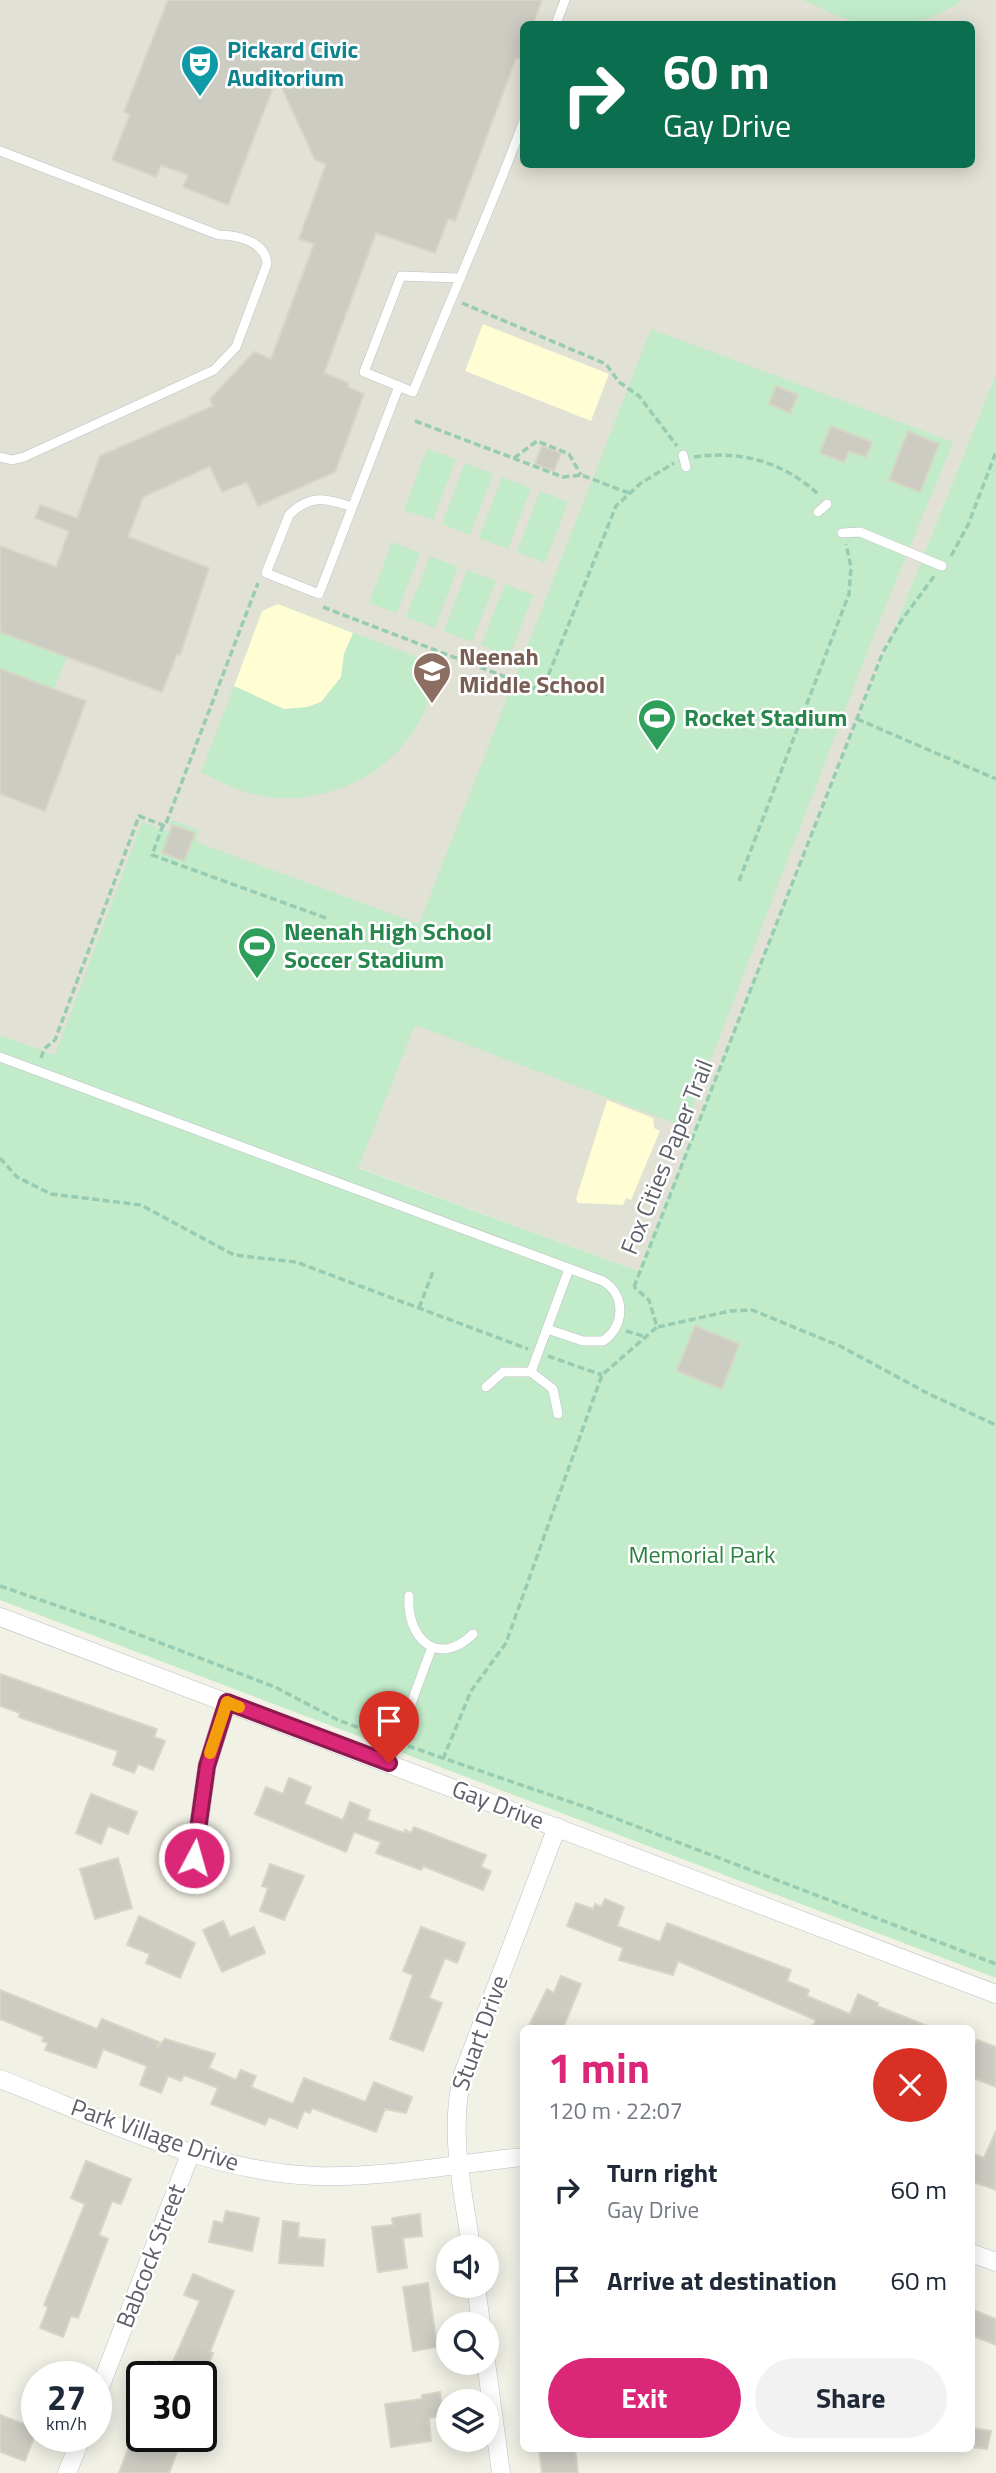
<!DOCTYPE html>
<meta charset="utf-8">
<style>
:root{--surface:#fff;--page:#f2f2f3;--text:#1f2937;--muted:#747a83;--accent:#db2777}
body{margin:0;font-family:"Titillium Web",sans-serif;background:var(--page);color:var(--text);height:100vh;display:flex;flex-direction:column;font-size:26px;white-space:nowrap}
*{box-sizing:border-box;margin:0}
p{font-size:23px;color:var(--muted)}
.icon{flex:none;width:38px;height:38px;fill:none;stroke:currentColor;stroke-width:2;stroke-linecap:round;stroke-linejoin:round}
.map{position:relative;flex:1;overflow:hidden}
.panel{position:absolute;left:520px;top:2025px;width:455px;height:427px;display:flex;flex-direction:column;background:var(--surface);border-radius:10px;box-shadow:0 4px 18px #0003}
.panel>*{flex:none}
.banner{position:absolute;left:520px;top:21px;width:455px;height:147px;border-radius:10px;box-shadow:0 4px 18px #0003;background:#0b6e4f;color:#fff;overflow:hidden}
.buttons{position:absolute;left:436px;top:2235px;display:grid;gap:14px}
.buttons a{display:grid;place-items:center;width:63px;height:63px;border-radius:50%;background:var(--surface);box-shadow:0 4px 18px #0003;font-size:35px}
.speed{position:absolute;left:21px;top:2361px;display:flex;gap:14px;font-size:35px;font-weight:700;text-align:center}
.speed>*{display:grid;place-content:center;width:91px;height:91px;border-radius:50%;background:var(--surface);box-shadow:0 4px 18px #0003;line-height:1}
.speed small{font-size:18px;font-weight:400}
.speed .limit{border:4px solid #111;border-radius:10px;background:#fff;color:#111}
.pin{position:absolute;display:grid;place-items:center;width:60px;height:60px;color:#fff;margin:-72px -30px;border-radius:50% 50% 50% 0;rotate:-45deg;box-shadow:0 0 7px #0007}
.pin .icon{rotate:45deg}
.me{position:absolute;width:77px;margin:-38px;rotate:6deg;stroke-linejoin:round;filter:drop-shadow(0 0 5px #0008)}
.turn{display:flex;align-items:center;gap:24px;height:147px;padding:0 28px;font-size:32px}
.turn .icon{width:91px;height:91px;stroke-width:2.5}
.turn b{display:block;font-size:49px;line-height:60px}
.round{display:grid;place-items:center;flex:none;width:74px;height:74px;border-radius:37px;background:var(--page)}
.overview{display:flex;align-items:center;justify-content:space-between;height:119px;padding:0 28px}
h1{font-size:42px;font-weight:700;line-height:52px;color:var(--accent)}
.button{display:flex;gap:14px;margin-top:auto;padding:14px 28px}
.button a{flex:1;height:80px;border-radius:42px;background:var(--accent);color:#fff;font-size:28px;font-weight:700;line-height:80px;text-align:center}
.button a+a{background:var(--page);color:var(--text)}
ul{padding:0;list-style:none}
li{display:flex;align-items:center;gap:21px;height:91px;padding:0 28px}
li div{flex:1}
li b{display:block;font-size:26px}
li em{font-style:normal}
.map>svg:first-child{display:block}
.education{fill:#e1e1d5;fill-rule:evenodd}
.green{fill:#c1ebc9}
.sand{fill:#fefdd4}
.building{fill:#ccccc3;stroke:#d7d5c4;stroke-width:2}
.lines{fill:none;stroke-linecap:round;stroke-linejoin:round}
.service-casing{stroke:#bebfc6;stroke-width:10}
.minor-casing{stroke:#bebfc6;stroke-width:19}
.path{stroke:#98ccb2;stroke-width:3.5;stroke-dasharray:7 3.5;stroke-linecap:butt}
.service{stroke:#fff;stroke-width:9}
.minor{stroke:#fff;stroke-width:18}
.route-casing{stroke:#8e194d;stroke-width:18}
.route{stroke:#db2777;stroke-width:12}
.slow{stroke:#f59e0b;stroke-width:12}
.labels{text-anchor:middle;stroke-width:5;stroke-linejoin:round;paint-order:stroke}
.culture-label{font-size:24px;font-weight:bold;fill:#0d838f;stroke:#fff;text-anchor:start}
.education-label{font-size:24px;font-weight:bold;fill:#785e54;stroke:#fff;text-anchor:start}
.leisure-label{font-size:24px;font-weight:bold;fill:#27864d;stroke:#fff;text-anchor:start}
.street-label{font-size:24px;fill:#5d6068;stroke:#fff}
.park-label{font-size:24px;fill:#2b8141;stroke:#fff}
</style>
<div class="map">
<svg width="996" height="2473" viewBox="0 0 996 2473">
<rect width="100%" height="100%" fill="#f1f1e6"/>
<path class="education" d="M0,0H996V374L638,1271L0,1035ZM523,24H971V164H523Z"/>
<g class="green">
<path d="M803,0H962C937,20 895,31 864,24C844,21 822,8 803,0Z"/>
<path d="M651,329L953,442L877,627L685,1127L415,1025L358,1168L638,1271L996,374V1978L0,1600V1035L55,1055L142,822L168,832L172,820L199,830L196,842L419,924Z"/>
<path d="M427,449L456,459L433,520L404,510Z"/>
<path d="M465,463L493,474L470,535L442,524Z"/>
<path d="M502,477L531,488L508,549L479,538Z"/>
<path d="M540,491L568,502L545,563L517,552Z"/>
<path d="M392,542L420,553L397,613L369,603Z"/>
<path d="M430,556L458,567L435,628L406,617Z"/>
<path d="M467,570L496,581L472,642L444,631Z"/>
<path d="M505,584L533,595L510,656L481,645Z"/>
<path d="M278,604L441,666C434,688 427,710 414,730C380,784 307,811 246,792C230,787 216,779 201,773L262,611Z"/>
<path d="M0,632L67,657L54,689L0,669Z"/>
</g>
<g class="sand">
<path d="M483,324L609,374L591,421L465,371Z"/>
<path d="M278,604L353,633L344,654L341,677L321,702L307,707L284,709L234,686L262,611Z"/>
<path d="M607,1100L653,1118L654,1128L660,1131L631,1200L626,1198L623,1205L578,1203L576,1199Z"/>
</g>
<g class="building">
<path d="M168,0H542L533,24H523L520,59L516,58L455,221L448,219L435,253L376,233L324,373L349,383L348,387L364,394L335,472L258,506L247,482L222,492L210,466L143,497L128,537L209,568L180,655L177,654L162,692L0,632V546L56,567L69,531L35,518L40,505L77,518L100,456L213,406L210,399L254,352L271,359L314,244L299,239L326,164L315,160L277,77L228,205L183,187L188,175L161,165L156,177L112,160L130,114L124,112Z"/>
<path d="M776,386L798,395L790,413L769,404Z"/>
<path d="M831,426L872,442L866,457L849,451L844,462L820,453Z"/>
<path d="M908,431L939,444L920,492L889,480Z"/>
<path d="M542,446L561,453L554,471L535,464Z"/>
<path d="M0,669L86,701L45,811L0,794Z"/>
<path d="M173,825L195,833L184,861L162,853Z"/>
<path d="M695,1326L739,1344L722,1389L677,1371Z"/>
<path d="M0,1674L157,1729L154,1737L165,1741L153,1770L138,1764L134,1773L113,1765L118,1751L19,1717L20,1713L0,1706Z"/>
<path d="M289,1778L311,1787L304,1804L343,1820L350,1802L370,1810L367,1820L404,1833L405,1830L411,1833L414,1827L486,1855L481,1867L491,1871L483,1890L423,1866L421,1870L376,1853L381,1842L354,1832L346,1852L255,1814L266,1787L283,1794Z"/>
<path d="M91,1794L137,1812L128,1834L108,1826L101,1844L76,1833Z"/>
<path d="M118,1858L132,1908L95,1919L80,1869Z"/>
<path d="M270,1864L304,1876L284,1920L260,1911L268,1888L262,1886Z"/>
<path d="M605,1899L624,1907L617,1926L660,1942L667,1923L791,1970L787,1981L809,1990L807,1996L850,2014L858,1994L878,2003L877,2006L932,2028H812L816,2020L678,1961L673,1975L619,1960L623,1948L567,1926L576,1903L593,1909L595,1904L601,1907Z"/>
<path d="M139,1916L195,1943L180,1978L146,1963L150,1954L127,1945Z"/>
<path d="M223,1921L230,1937L254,1927L265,1953L222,1972L203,1930Z"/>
<path d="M421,1927L465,1943L457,1963L445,1958L429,1998L442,2003L423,2051L390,2039L413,1975L403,1971Z"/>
<path d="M561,1976L581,1984L563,2028H528L547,1989L554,1993Z"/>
<path d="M0,1990L97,2029L102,2019L159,2042L156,2049L165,2039L215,2054L209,2068L236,2080L241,2070L256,2076L251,2087L293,2104L304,2078L363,2101H366L374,2082L412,2097L406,2113L385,2109L376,2132L312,2108L310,2113L304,2111L297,2128L269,2117L265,2125L211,2104L218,2088L184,2075L181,2081L168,2076L161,2093L140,2085L147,2066L103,2049L96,2068L45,2050L48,2043L42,2041L44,2037L0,2019Z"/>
<path d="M977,2040L996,2047V2087L971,2077V2054Z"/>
<path d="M996,2131V2190L971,2181V2153L984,2158Z"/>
<path d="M86,2161L131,2179L121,2204L112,2201L99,2235L108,2239L78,2318L71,2316L63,2337L40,2328L48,2307L44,2305L85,2204L71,2198Z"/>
<path d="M226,2211L259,2218L252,2251L209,2242L214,2221L223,2223Z"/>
<path d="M420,2214L422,2236L403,2238L407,2268L378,2272L372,2227L393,2225L392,2218Z"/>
<path d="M283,2221L299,2223L298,2237L325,2240L323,2266L279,2263Z"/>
<path d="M193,2274L234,2291L210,2352L213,2353L204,2376H153L159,2361L171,2366L200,2301L184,2295Z"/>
<path d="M428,2283L437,2347L413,2351L403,2287Z"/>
<path d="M971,2309L996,2319V2345L971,2335Z"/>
<path d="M440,2392L443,2416L429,2418L431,2441L391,2447L385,2404L422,2399V2395Z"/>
<path d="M0,2415L37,2429L25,2461L0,2452Z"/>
<path d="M971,2428L991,2431L987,2449L971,2447Z"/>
<path d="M133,2436H183L169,2473H119Z"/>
<path d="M539,2448H575L578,2473H542Z"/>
</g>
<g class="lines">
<defs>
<g id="service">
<path d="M556,24L565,0"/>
<path d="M0,151L219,235C238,235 266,242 267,264L236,347L214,370L24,457L12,460L0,457"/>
<path d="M458,278L401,276L364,372L413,392C449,302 489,214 523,123"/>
<path d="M683,455L686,467"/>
<path d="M352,507C327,498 309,494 289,515L266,573L319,594L399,386"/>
<path d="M818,512L827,504"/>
<path d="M842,533L860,532L942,566"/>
<path d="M0,1057L603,1281C626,1295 625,1326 603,1341H583L547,1329"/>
<path d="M531,1372L569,1269"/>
<path d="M486,1387L503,1372H531L553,1389L558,1414"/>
<path d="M409,1596C406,1637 437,1669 473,1634"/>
<path d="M389,1763L432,1647"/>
</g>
<g id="minor">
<path d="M0,1617L996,1994"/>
<path d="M194,1858L207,1766L227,1702"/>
<path d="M0,2079C101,2118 206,2172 316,2176C386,2178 454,2164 523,2157"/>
<path d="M471,2247C463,2189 448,2131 463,2074L557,1827"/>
<path d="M971,2253L996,2262"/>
<path d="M476,2286L481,2324"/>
<path d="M486,2362L501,2473"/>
<path d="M96,2398L191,2152"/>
<path d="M67,2473L82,2436"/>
</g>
</defs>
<use href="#service" class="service-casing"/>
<use href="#minor" class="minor-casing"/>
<g class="path">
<path d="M462,303L606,364L619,382L639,396L677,446"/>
<path d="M415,421L563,477L581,475L629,493"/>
<path d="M694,457C741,450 784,462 819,495"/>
<path d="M514,458L537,441L569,454L581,475"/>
<path d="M951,556L968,525L996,452"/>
<path d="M323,607L542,691L616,506L641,483L674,463"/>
<path d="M542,691L550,697"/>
<path d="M857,719L996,779"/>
<path d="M163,825L152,855L326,918"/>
<path d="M739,881L849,594L851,567L846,544"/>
<path d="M41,1058L44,1049L55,1040L139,816L165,826L258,583"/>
<path d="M0,1158L17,1177L51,1194L141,1205L234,1255L296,1262L528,1349"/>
<path d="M634,1287L883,652L901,621L935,575"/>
<path d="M419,1308L434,1269"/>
<path d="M658,1327L730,1311L752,1310L840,1346L929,1394L996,1425"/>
<path d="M626,1331L647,1337"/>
<path d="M548,1356L602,1375"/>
<path d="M0,1586L119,1627L275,1687L338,1720L384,1737"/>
<path d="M408,1746L591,1809L996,1964"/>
<path d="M443,1759L471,1691L506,1643L602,1375L657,1327L649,1300L634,1287"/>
</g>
<use href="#service" class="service"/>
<use href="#minor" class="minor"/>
</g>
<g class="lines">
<defs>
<path id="route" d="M194,1858L207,1766L227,1702L389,1763"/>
</defs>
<use href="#route" class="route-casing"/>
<use href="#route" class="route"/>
<path class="slow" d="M210,1753L227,1702L239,1707"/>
</g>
<defs>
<symbol id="theatre-pin" viewBox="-11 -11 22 30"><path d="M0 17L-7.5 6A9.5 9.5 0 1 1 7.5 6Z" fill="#0f9aa8" stroke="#fff"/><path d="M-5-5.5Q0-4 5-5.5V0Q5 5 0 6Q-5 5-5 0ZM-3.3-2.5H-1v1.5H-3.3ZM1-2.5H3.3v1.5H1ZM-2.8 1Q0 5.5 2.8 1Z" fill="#fff"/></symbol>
<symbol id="school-pin" viewBox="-11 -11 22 30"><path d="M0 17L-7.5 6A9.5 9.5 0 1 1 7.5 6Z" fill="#8d6e63" stroke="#fff"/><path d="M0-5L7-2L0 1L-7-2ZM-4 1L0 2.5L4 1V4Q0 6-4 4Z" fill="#fff"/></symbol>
<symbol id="stadium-pin" viewBox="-11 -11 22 30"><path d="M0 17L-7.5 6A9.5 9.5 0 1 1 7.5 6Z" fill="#2e9e5b" stroke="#fff"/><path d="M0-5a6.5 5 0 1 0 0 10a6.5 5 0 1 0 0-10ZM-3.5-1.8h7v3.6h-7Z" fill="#fff"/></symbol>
</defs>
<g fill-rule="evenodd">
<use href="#theatre-pin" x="178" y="42" width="44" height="60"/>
<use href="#school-pin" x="410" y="649" width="44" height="60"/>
<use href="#stadium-pin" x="635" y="696" width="44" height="60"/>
<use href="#stadium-pin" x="235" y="924" width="44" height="60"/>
</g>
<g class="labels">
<g class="culture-label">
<text x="227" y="58">Pickard Civic<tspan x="227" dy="28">Auditorium</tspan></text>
</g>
<g class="education-label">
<text x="459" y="665">Neenah<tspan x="459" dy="28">Middle School</tspan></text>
</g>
<g class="leisure-label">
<text x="684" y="726">Rocket Stadium</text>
<text x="284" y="940">Neenah High School<tspan x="284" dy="28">Soccer Stadium</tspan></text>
</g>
<g class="street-label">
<text transform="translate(667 1157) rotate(-68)" y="8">Fox Cities Paper Trail</text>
<text transform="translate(498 1805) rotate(21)" y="8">Gay Drive</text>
<text transform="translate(480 2033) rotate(-70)" y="8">Stuart Drive</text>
<text transform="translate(155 2135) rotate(19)" y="8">Park Village Drive</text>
<text transform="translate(151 2256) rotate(-69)" y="8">Babcock Street</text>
</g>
<g class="park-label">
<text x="702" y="1563">Memorial Park</text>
</g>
</g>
</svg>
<div class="buttons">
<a><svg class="icon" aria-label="sound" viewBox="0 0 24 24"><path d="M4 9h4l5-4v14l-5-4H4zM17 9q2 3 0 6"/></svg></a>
<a><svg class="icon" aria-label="search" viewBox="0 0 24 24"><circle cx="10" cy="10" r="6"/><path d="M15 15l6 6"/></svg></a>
<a><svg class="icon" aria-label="layers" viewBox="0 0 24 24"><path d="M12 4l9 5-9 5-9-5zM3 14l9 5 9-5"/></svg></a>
</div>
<div class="speed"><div>27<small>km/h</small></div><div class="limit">30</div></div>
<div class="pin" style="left:389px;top:1763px;background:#d93025"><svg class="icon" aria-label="arrive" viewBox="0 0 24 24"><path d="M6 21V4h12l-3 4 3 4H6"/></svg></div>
<svg class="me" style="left:194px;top:1858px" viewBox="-20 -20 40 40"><circle r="17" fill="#db2777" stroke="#fff" stroke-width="3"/><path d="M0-11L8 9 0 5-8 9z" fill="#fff"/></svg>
<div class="banner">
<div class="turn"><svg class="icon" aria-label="right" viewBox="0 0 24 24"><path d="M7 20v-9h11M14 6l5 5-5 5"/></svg><div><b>60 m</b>Gay Drive</div></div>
</div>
<section class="panel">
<div class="overview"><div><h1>1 min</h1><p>120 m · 22:07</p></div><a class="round" style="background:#d93025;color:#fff"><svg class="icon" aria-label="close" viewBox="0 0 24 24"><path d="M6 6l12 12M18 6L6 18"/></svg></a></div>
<ul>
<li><svg class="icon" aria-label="right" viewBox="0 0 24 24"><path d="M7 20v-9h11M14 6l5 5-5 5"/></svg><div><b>Turn right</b><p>Gay Drive</p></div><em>60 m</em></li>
<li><svg class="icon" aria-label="arrive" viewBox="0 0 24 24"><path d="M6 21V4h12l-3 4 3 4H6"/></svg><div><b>Arrive at destination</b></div><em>60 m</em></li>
</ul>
<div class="button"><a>Exit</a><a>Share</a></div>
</section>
</div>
